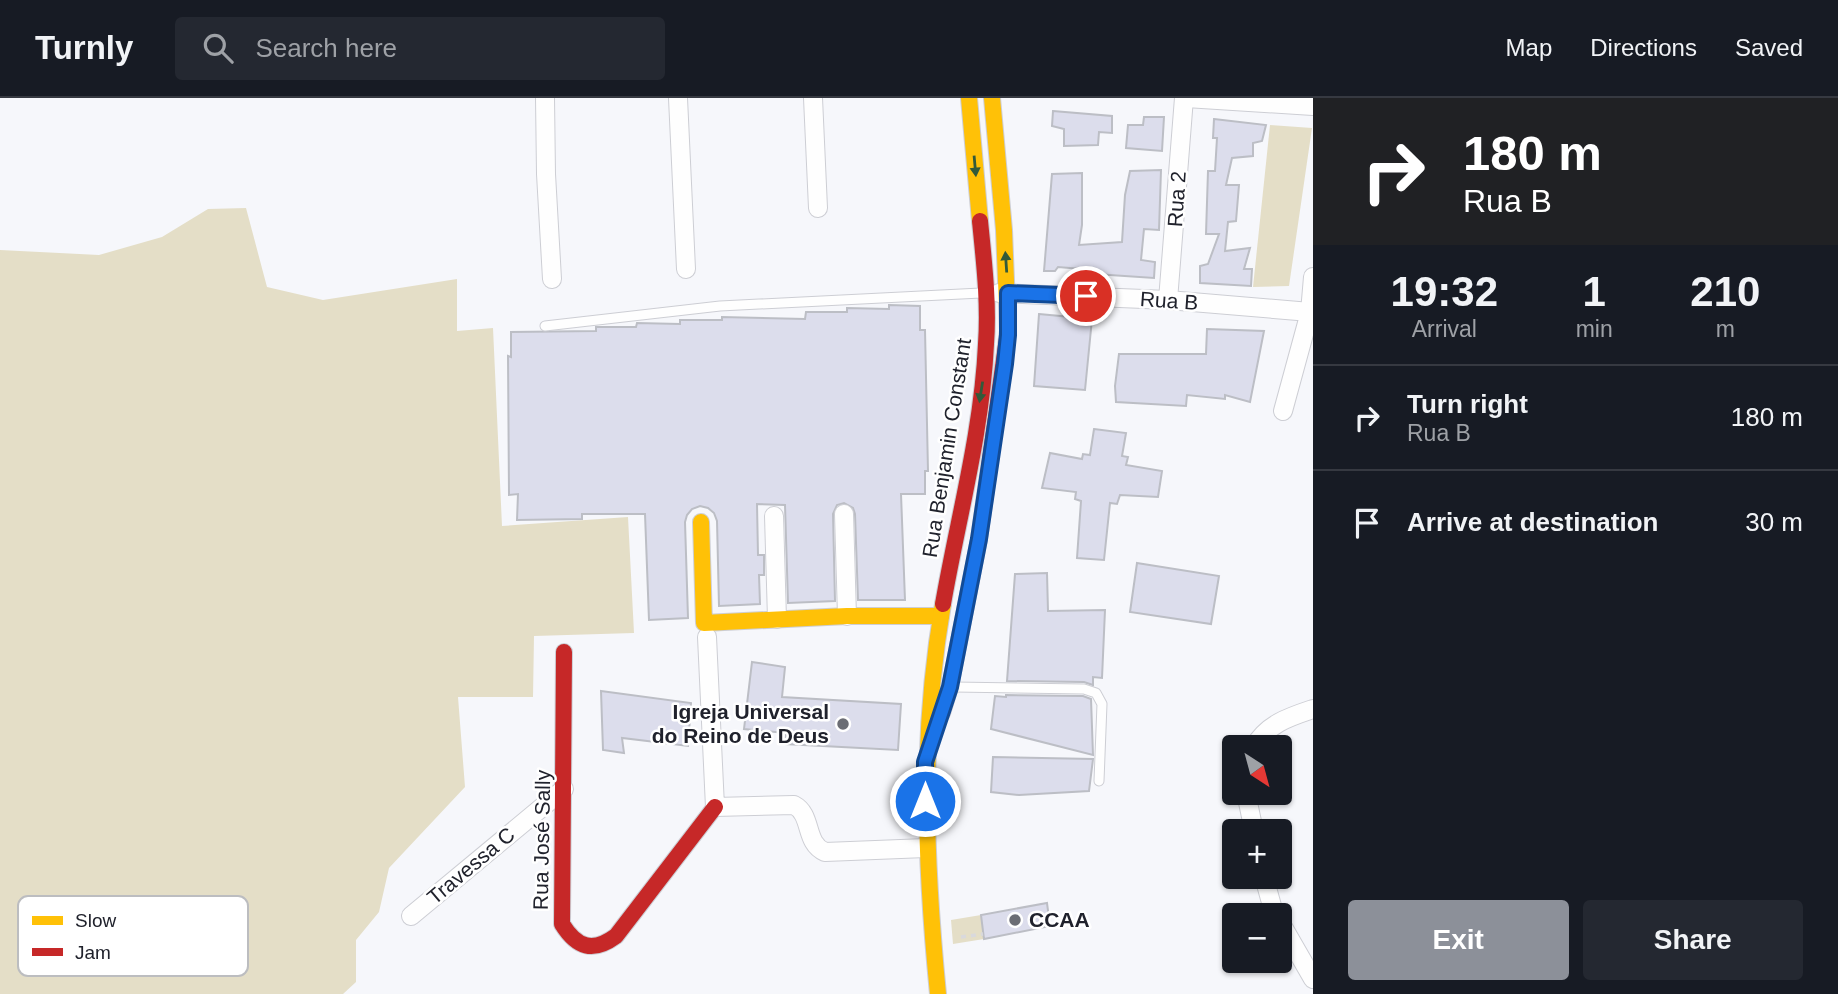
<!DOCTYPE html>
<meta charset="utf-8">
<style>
:root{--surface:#171b24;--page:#242831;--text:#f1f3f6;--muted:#9ea1a6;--line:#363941;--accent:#8c9099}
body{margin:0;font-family:Arial,sans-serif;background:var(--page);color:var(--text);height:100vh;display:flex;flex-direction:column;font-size:26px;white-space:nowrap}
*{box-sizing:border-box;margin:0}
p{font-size:23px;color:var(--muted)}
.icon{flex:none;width:38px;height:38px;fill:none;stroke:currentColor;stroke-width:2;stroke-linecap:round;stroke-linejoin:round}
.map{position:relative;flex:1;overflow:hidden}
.sheet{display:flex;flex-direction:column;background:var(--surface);width:525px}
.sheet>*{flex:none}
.top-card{background:#202124;color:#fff;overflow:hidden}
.needle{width:46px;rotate:144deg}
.fabs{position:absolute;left:1222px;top:637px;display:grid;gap:14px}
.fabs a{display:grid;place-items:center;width:70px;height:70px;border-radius:7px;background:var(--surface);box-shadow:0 2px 5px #0004;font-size:35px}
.pin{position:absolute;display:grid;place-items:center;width:60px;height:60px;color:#fff;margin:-30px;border:4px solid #fff;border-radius:50%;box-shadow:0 2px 7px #0007}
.me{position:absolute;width:77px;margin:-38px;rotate:0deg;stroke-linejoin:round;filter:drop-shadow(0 0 5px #0008)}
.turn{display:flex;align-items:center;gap:24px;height:147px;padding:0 35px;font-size:32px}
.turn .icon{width:91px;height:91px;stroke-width:2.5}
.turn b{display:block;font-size:49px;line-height:60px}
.eta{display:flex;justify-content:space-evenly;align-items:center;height:119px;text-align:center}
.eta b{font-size:42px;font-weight:700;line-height:49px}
.cta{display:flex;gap:14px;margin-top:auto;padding:14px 35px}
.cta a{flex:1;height:80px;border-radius:7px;background:var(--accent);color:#fff;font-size:28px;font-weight:700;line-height:80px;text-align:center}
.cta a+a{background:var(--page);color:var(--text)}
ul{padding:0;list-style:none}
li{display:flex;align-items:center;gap:21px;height:105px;padding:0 35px;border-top:2px solid var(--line)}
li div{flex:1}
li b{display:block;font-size:26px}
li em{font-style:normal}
header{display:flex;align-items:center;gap:42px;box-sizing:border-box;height:98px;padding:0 35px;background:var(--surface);border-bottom:2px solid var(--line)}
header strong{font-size:33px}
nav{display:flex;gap:38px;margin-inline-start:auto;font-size:24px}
.search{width:490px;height:63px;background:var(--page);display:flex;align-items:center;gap:18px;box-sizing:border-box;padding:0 24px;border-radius:7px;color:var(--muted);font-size:26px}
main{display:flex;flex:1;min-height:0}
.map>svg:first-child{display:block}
.green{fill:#e4dec7}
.building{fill:#dcddec;stroke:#bcbec5;stroke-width:2}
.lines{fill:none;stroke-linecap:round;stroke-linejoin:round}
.lane-casing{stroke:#cdced4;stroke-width:11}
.street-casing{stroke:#cdced4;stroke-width:20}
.slow-casing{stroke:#cdced4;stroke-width:18}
.jam-casing{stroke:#cdced4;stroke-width:18}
.path{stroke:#d9d9dc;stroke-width:3.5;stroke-dasharray:5 5;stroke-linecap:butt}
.lane{stroke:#fefefe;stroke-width:9}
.street{stroke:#fefefe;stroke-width:18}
.slow{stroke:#ffc107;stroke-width:16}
.jam{stroke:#c62828;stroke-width:16}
.oneway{fill:#325a3a}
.route-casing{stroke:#114b97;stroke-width:18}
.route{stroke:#1a73e8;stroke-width:12}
.poi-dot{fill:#6b6d74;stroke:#fff;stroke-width:2.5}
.labels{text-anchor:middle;stroke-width:5;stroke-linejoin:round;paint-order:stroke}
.street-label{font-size:21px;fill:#20222c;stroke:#fff}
.poi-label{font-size:21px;font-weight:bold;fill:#20222c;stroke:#fff;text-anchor:end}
.key{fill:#fff;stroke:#bcbdc0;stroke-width:2}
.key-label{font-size:19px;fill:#20222c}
</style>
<header>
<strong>Turnly</strong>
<div class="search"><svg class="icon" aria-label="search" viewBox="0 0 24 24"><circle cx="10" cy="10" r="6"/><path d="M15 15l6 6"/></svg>Search here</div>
<nav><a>Map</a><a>Directions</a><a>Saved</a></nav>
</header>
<main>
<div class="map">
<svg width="1313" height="896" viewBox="0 0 1313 896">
<rect width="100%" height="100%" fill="#f6f7fb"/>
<g class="green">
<path d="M1270,27L1312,30L1289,188L1253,189Z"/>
<path d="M246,110L267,189L323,202L457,181V233L493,230L502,428L628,419L634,535L534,538L533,599H458L465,689L389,770L379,814L356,842V884L343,896H0V152L99,157L162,139L208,111Z"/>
<path d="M981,817L984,841L953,846L951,822Z"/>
</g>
<g class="building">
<path d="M1053,13L1112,18V35L1099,34L1098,47L1064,48V31L1052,28Z"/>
<path d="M1144,19H1164L1162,53L1126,50L1128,27H1143Z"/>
<path d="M1214,21L1266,27L1262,43L1253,45V58L1232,60L1226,87H1239L1236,123L1228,124L1225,153L1250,150L1244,171H1252L1251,188L1200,185V168L1208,166L1219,136H1206L1208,73H1215L1217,40H1213Z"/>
<path d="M1161,72L1159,132L1144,131L1141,162L1155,164L1154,180L1095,176L1094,172L1058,169L1055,173H1044L1052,76L1082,75V127L1079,147L1122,144L1125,97L1130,73Z"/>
<path d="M889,207L920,208V232H925L928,373H925V396H901L905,502H858L855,416L853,410L844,405L837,407L833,416L835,503L788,505L785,407L757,406L758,457H764V477H759L760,506L719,508L717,423L714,415L708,410L700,408L692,411L687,417L685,424L688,520L649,522L645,416H582V421L517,422L518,396L509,397L508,258L511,259V234L596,233V229H636L637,225L680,226V222H722V219L805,221L806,214H847V210L889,211Z"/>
<path d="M1039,216L1092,221L1085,292L1034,288Z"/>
<path d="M1207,231L1264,233L1250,304L1225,297V301L1187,297L1186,308L1116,304L1115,288L1119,256H1206Z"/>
<path d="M1094,331L1126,335L1122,358L1128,359L1126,367L1162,373L1158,399L1120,397L1117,406L1110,405L1104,462L1077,460L1081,403L1075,401L1076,394L1042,390L1050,355L1082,361L1083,356L1090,357Z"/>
<path d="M1137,465L1219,478L1211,526L1130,514Z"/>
<path d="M1047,475L1048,513L1105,512L1102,580L1093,579V587L1084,584L1007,583L1015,476Z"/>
<path d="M752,564L785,569L782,599L901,606L898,652L785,646L786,635L744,631Z"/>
<path d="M601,593L691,605L688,648L622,640L624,655L603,652Z"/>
<path d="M1006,597L1083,598L1091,601L1093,657L991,631L995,598L1006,599Z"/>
<path d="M993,659L1093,661L1089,693L1019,697L991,694Z"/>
<path d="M1047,805L1050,828L984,841L981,817Z"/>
</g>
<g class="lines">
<defs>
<g id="lane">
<path d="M545,228L720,208L981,195"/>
<path d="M954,589L1084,591L1096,595L1102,606L1099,683"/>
</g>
<g id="street">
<path d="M545,0L546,76L552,181"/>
<path d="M678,0L686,171"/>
<path d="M813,0L818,110"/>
<path d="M1186,0L1313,8"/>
<path d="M999,195L1168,202L1310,214"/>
<path d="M1168,202L1184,0"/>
<path d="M1283,313L1310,214L1313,179"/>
<path d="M844,416L847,518"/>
<path d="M774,418L777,521"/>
<path d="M707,539L715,709L794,707C813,717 804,745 825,754L926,750"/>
<path d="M1254,649C1267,626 1289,619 1313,611"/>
<path d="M1246,695L1254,733"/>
<path d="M1264,779L1272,808L1277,817"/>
<path d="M411,818L564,691"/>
<path d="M1279,822L1313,881"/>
</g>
<g id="slow">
<path d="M969,0L980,123"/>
<path d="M992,0L1004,132L1008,233"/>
<path d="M701,424L704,525L847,518H941"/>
<path d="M938,896C925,763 920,638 943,506"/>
</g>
<g id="jam">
<path d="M943,506C958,420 982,334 986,246C989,205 984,164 980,123"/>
<path d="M564,554L562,826C577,850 593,855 616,838L715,709"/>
<path d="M942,615L950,589L979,441L1008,233"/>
</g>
</defs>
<use href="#lane" class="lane-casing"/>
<use href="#street" class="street-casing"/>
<use href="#slow" class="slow-casing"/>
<use href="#jam" class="jam-casing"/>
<path class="path" d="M961,839L983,836"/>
<use href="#lane" class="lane"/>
<use href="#street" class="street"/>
<use href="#slow" class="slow"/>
<use href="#jam" class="jam"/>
</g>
<defs><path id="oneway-solid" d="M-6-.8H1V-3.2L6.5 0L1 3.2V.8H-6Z" transform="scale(1.75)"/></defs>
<g class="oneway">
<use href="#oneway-solid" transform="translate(975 68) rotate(85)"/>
<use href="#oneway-solid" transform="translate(1006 164) rotate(-94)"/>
<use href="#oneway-solid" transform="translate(981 294) rotate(99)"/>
</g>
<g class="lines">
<defs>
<path id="route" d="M925,703V664L950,589L979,441L1005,266L1008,237V195L1086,198"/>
</defs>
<use href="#route" class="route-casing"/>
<use href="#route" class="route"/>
</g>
<g class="poi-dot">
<circle cx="843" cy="626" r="7"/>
<circle cx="1015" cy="822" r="7"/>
</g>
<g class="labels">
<g class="street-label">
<text transform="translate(1177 101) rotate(-86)" y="7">Rua 2</text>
<text transform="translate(1169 203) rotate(4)" y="7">Rua B</text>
<text transform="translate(947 350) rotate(-81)" y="7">Rua Benjamin Constant</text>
<text transform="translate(542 742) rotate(-89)" y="7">Rua José Sally</text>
<text transform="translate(471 768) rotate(-40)" y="7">Travessa C</text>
</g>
<g class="poi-label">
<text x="829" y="621">Igreja Universal<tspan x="829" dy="24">do Reino de Deus</tspan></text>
<text x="1029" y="829" text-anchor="start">CCAA</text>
</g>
</g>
<rect x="18" y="798" width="230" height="80" rx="10" class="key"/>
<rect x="32" y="818" width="31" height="9" fill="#ffc107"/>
<rect x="32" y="850" width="31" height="8" fill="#c62828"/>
<g class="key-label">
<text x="75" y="829">Slow</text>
<text x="75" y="861">Jam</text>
</g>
</svg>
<div class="fabs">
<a><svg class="needle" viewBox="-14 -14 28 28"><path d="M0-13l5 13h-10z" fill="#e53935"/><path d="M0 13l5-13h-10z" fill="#9ea1a6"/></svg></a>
<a>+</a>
<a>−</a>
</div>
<div class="pin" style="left:1086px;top:198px;background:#d93025"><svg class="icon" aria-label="arrive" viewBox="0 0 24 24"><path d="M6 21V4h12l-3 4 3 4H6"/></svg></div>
<svg class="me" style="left:925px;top:703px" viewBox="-20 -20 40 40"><circle r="17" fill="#1a73e8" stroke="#fff" stroke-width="3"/><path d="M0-11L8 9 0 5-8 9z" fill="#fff"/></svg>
</div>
<section class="sheet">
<div class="top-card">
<div class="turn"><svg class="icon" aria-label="right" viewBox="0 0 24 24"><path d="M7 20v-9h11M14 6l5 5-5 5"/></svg><div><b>180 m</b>Rua B</div></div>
</div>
<div class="eta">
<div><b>19:32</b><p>Arrival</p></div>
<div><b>1</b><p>min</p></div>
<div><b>210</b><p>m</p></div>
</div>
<ul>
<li><svg class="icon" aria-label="right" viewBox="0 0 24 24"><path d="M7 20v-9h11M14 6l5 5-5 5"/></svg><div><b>Turn right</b><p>Rua B</p></div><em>180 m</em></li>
<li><svg class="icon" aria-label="arrive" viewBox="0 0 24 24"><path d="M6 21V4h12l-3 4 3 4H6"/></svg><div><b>Arrive at destination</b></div><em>30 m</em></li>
</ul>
<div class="cta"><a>Exit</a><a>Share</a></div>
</section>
</main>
